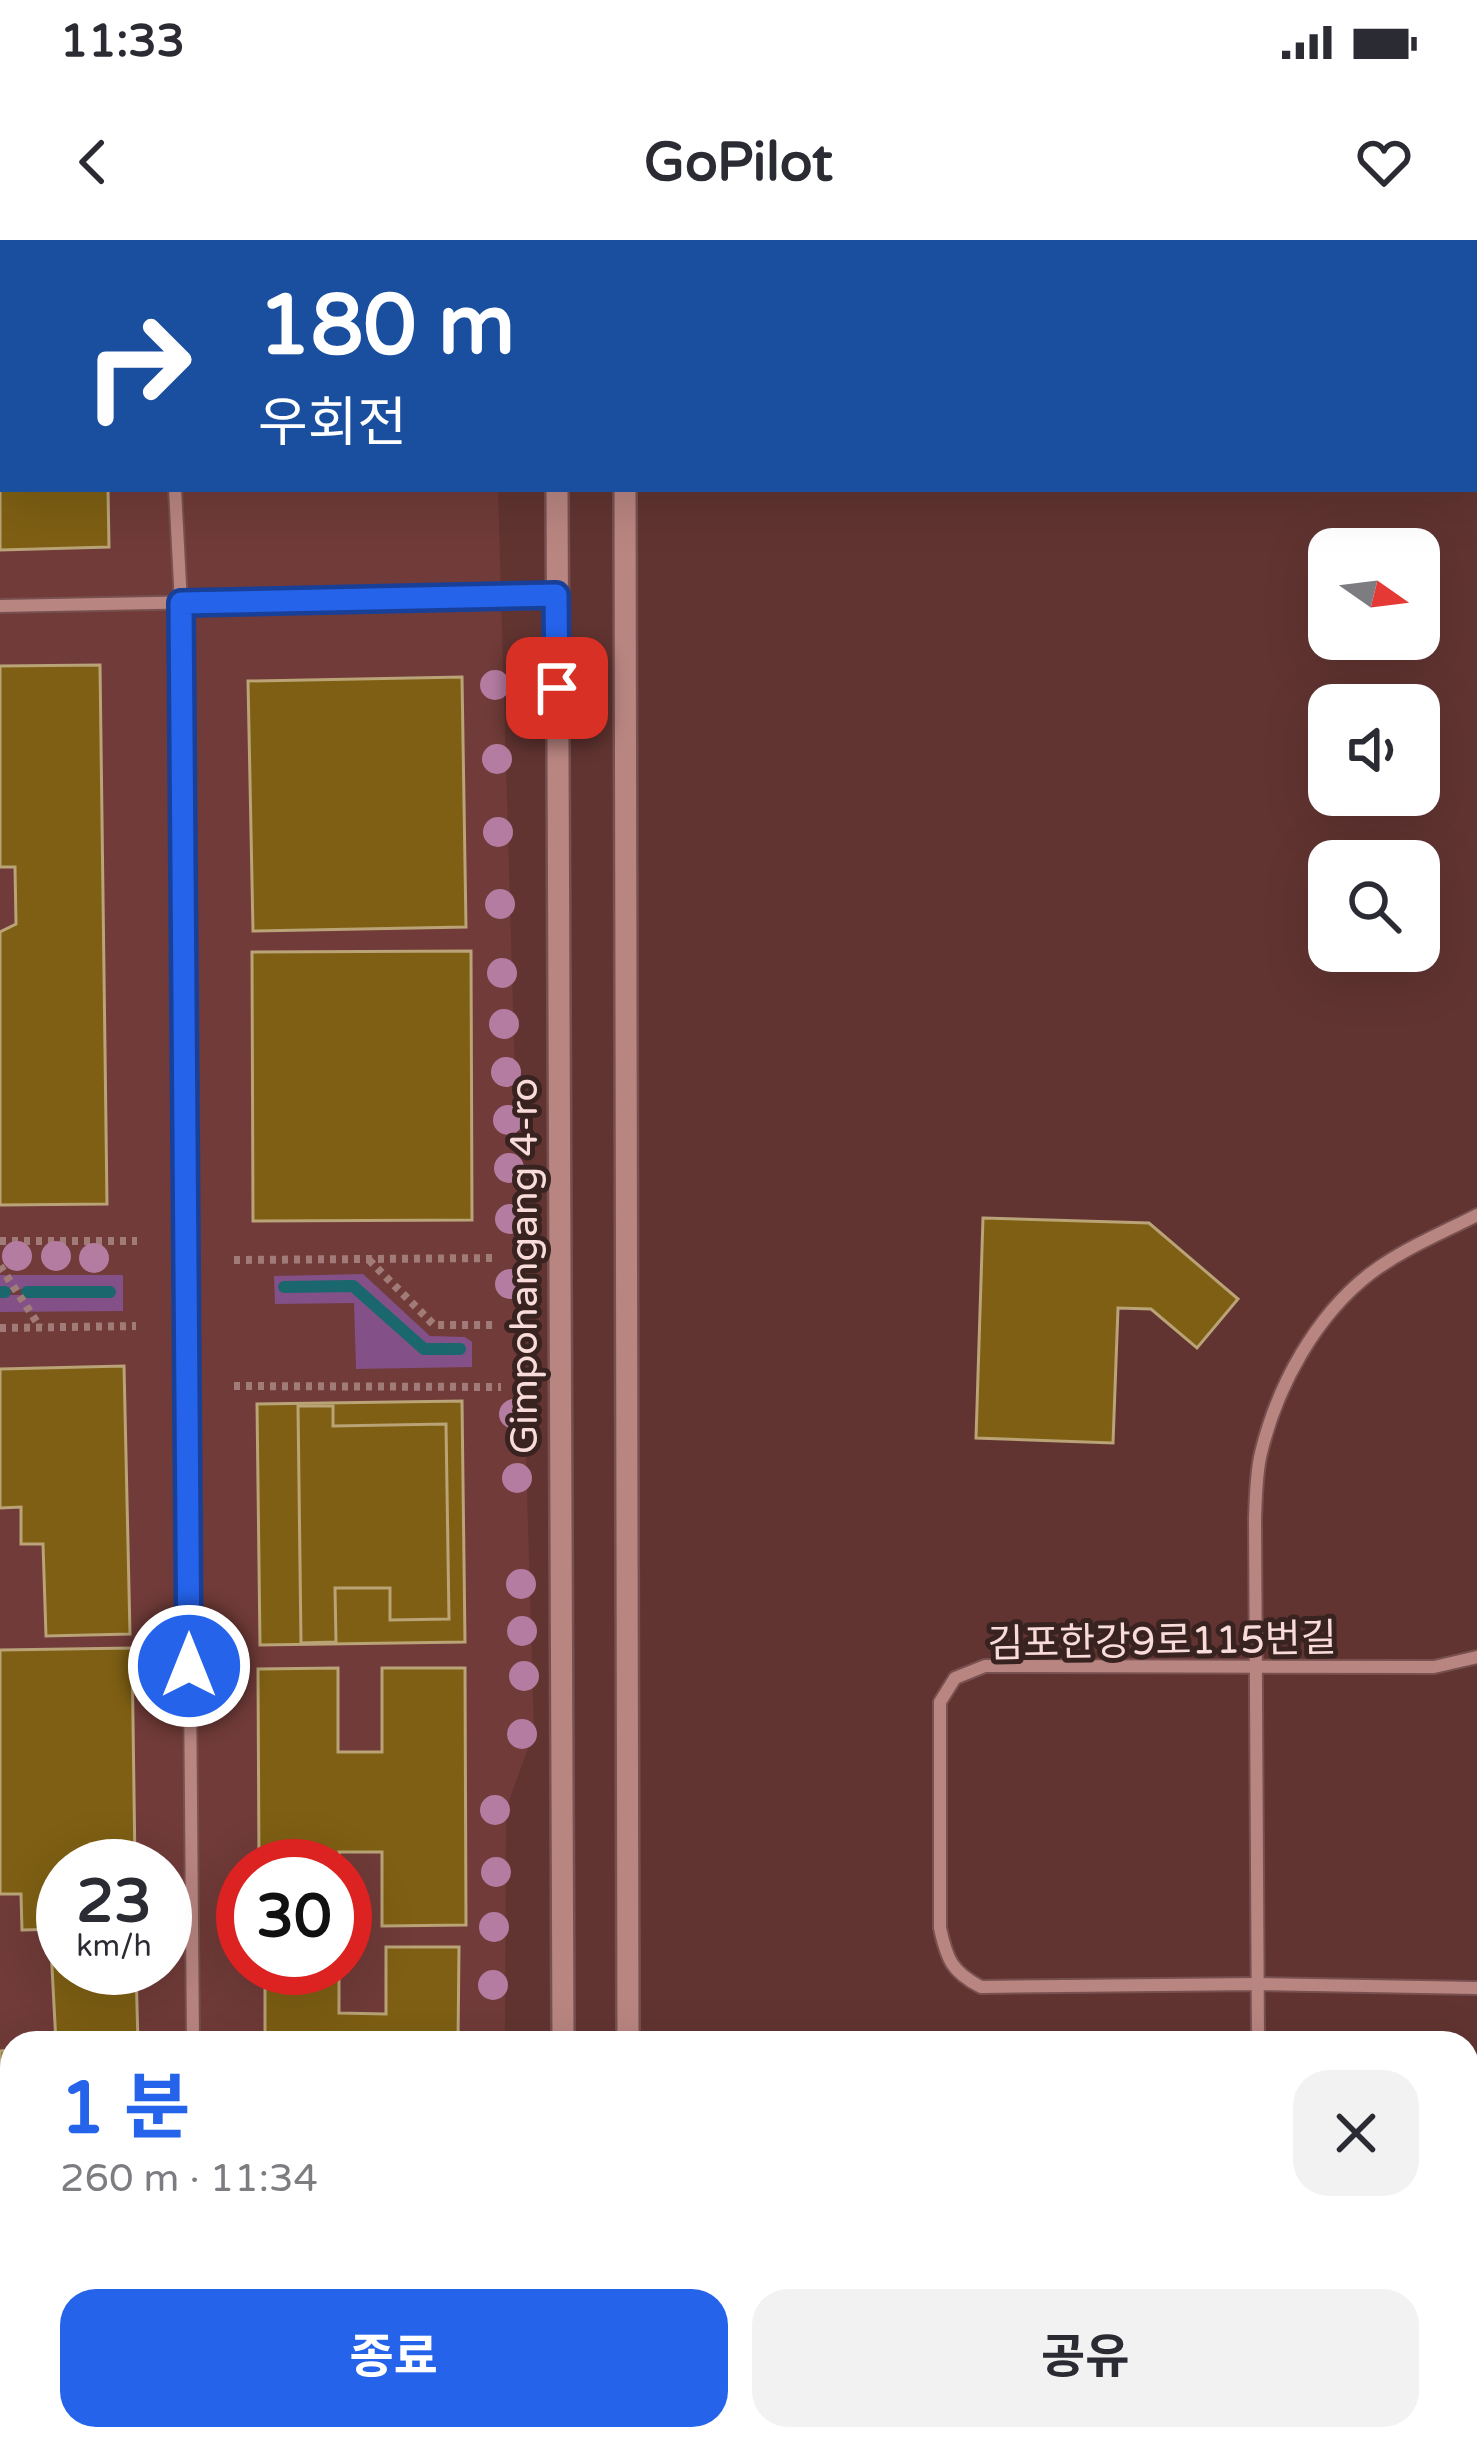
<!DOCTYPE html>
<html lang="ko">
<meta charset="utf-8">
<style>
:root{--surface:#fff;--page:#f2f2f3;--text:#2b2b33;--muted:#7c7c81;--accent:#2563eb}
body{margin:0;font-family:"Varela Round","Noto Sans KR",sans-serif;background:var(--page);color:var(--text);height:100vh;display:flex;flex-direction:column;font-size:45px;white-space:nowrap}
*{box-sizing:border-box;margin:0}
p{font-size:39px;color:var(--muted)}
.icon{flex:none;width:66px;height:66px;fill:none;stroke:currentColor;stroke-width:2;stroke-linecap:round;stroke-linejoin:round}
.map{position:relative;flex:1;overflow:hidden}
.side{position:absolute;left:0px;top:1791px;width:1479px;height:420px;display:flex;flex-direction:column;background:var(--surface);border-radius:36px 36px 0 0;box-shadow:0 12px 48px #0002}
.side>*{flex:none}
.banner{position:absolute;left:0px;top:0px;width:1479px;height:252px;box-shadow:0 12px 48px #0002;background:#1a4fa0;color:#fff;overflow:hidden}
.needle{width:78px;rotate:104deg}
.fabs{position:absolute;left:1308px;top:288px;display:grid;gap:24px}
.fabs a{display:grid;place-items:center;width:132px;height:132px;border-radius:24px;background:var(--surface);box-shadow:0 12px 48px #0002;font-size:60px}
.speed{position:absolute;left:36px;top:1599px;display:flex;gap:24px;font-size:60px;font-weight:700;text-align:center}
.speed>*{display:grid;place-content:center;width:156px;height:156px;border-radius:50%;background:var(--surface);box-shadow:0 12px 48px #0002;line-height:1}
.speed small{font-size:30px;font-weight:400}
.speed .limit{border:18px solid #d22;background:#fff;color:#111}
.pin{position:absolute;display:grid;place-items:center;width:102px;height:102px;color:#fff;margin:-51px;border-radius:24px;box-shadow:0 6px 18px #0006}
.me{position:absolute;width:132px;margin:-66px;rotate:0deg;stroke-linejoin:round;filter:drop-shadow(0 0 9px #0008)}
.turn{display:flex;align-items:center;gap:42px;height:252px;padding:0 60px;font-size:54px}
.turn .icon{width:156px;height:156px;stroke-width:2.5}
.turn b{display:block;font-size:84px;line-height:102px}
.round{display:grid;place-items:center;flex:none;width:126px;height:126px;border-radius:36px;background:var(--page)}
.summary{display:flex;align-items:center;justify-content:space-between;height:204px;padding:0 60px}
h1{font-size:72px;font-weight:700;line-height:90px;color:var(--accent)}
.primary-button{display:flex;gap:24px;margin-top:auto;padding:24px 60px}
.primary-button a{flex:1;height:138px;border-radius:36px;background:var(--accent);color:#fff;font-size:48px;font-weight:700;line-height:138px;text-align:center}
.primary-button a+a{background:var(--page);color:var(--text)}
.status{display:flex;justify-content:space-between;align-items:center;height:84px;padding:0 60px;background:var(--surface);direction:ltr}
.status svg{height:33px;fill:currentColor}
header{display:flex;justify-content:space-between;align-items:center;height:156px;padding:0 60px;background:var(--surface);font-size:54px;font-weight:700}
.map>svg:first-child{display:block}
.built{fill:#703b38;fill-rule:evenodd}
.green{fill:#845088;fill-rule:evenodd}
.lines{fill:none;stroke-linecap:round;stroke-linejoin:round}
.stream{stroke:#1a676e;stroke-width:12}
.building{fill:#7e5f13;stroke:#b9a377;stroke-width:3}
.minor-casing{stroke:#77504f;stroke-width:16}
.tertiary-casing{stroke:#77504f;stroke-width:26}
.path{stroke:#a17b78;stroke-width:8;stroke-dasharray:6 6;stroke-linecap:butt}
.minor{stroke:#b98581;stroke-width:12}
.tertiary{stroke:#b98581;stroke-width:21}
.tree{fill:#b57ca2}
.route-casing{stroke:#184099;stroke-width:30}
.route{stroke:#2563eb;stroke-width:21}
.labels{text-anchor:middle;stroke-width:10;stroke-linejoin:round;paint-order:stroke}
.street-label{font-size:39px;fill:#f9dcd9;stroke:#382321}
</style>
<div class="status"><b>11:33</b><svg viewBox="0 0 49 12"><path d="M0 12V9h3v3zM5 12V6h3v6zM10 12V3h3v9zM15 12V0h3v12zM26 1h20v11H26zM47 4h2v5h-2z"/></svg></div>
<header><svg class="icon" aria-label="back" viewBox="0 0 24 24"><path d="M15 5l-7 7 7 7"/></svg>GoPilot<svg class="icon" aria-label="heart" viewBox="0 0 24 24"><path d="M12 20l-8-8c-3-5 5-10 8-4 3-6 11-1 8 4z"/></svg></header>
<div class="map">
<svg width="1477" height="2211" viewBox="0 0 1477 2211">
<rect width="100%" height="100%" fill="#613431"/>
<path class="built" d="M0,0H471L472,3H3V249H498L534,1492L506,1569L505,1803H12V2199H504V2211H0ZM63,1626H165V1728H63ZM243,1626H345V1728H243Z"/>
<g class="green">
<path d="M363,1034L430,1096L465,1097L472,1102V1127L356,1129L354,1063L275,1064L274,1036ZM353,1045L424,1107L461,1108L462,1110H424L351,1048H282Z"/>
<path d="M0,1035H123V1071L0,1072V1055H111L113,1050L0,1049Z"/>
</g>
<g class="lines">
<g class="stream">
<path d="M284,1047L353,1046L424,1109H460"/>
<path d="M0,1052H5"/>
<path d="M27,1052H110"/>
</g>
</g>
<g class="building">
<path d="M0,0H101V3H3V27H0Z"/>
<path d="M882,0H964L960,3H885Z"/>
<path d="M1213,0H1306L1303,3H1216Z"/>
<path d="M0,45H3V249H108L109,307L0,310Z"/>
<path d="M100,425L107,964L0,965V692L16,684L15,627H0V426Z"/>
<path d="M462,437L466,687L253,691L248,441Z"/>
<path d="M471,711L472,980L253,981L252,712Z"/>
<path d="M983,978L1149,983L1238,1059L1197,1108L1151,1069L1118,1068L1113,1203L976,1198Z"/>
<path d="M124,1126L130,1394L46,1396L43,1304H21V1267L0,1268V1129Z"/>
<path d="M462,1161L465,1402L260,1405L257,1164Z"/>
<path d="M298,1166H333V1186L446,1184L449,1379L390,1380V1348H335L336,1402L301,1403Z"/>
<path d="M132,1408L135,1626H63V1689L22,1690L21,1654H0V1410Z"/>
<path d="M338,1428V1512H382V1428H465L466,1685L382,1686V1612H339V1626H259L258,1429Z"/>
<path d="M63,1707V1728H136L138,1803H56L51,1708Z"/>
<path d="M386,1707H459L458,1803H265V1728H339V1773L386,1774Z"/>
<path d="M12,1810V1994H0V1811Z"/>
<path d="M0,2125L12,2126V2199H122L121,2211H0Z"/>
<rect x="264" y="2199" width="183" height="12"/>
</g>
<g class="lines">
<defs>
<g id="minor">
<path d="M166,0V3"/>
<path d="M1108,0V3"/>
<path d="M1433,3V0"/>
<path d="M1476,177H1477"/>
<path d="M175,249L181,363L193,1803"/>
<path d="M0,366L556,355"/>
<path d="M1477,1417L1434,1427L985,1426L955,1438L940,1462V1688C947,1720 952,1732 981,1747L1259,1744L1477,1748"/>
<path d="M1258,1803L1255,1278C1256,1256 1256,1233 1261,1213C1277,1146 1316,1075 1371,1033C1403,1009 1442,993 1477,975"/>
<path d="M189,2211V2199"/>
</g>
<g id="tertiary">
<path d="M624,0V3"/>
<path d="M558,3V0"/>
<path d="M557,249L563,1803"/>
<path d="M625,249L628,1803"/>
<path d="M0,2055L12,2056"/>
<path d="M1467,2061H1477"/>
<path d="M565,2211V2199"/>
<path d="M626,2211V2199"/>
</g>
</defs>
<use href="#minor" class="minor-casing"/>
<use href="#tertiary" class="tertiary-casing"/>
<g class="path">
<path d="M0,1001H137"/>
<path d="M234,1020L498,1018"/>
<path d="M369,1020L434,1085H498"/>
<path d="M0,1026L40,1087"/>
<path d="M0,1088L136,1086"/>
<path d="M234,1146L501,1147"/>
</g>
<use href="#minor" class="minor"/>
<use href="#tertiary" class="tertiary"/>
</g>
<g class="tree">
<circle cx="495" cy="445" r="15"/>
<circle cx="497" cy="519" r="15"/>
<circle cx="498" cy="592" r="15"/>
<circle cx="500" cy="664" r="15"/>
<circle cx="502" cy="733" r="15"/>
<circle cx="504" cy="784" r="15"/>
<circle cx="506" cy="832" r="15"/>
<circle cx="508" cy="880" r="15"/>
<circle cx="509" cy="928" r="15"/>
<circle cx="510" cy="979" r="15"/>
<circle cx="17" cy="1016" r="15"/>
<circle cx="56" cy="1016" r="15"/>
<circle cx="94" cy="1018" r="15"/>
<circle cx="510" cy="1044" r="15"/>
<circle cx="514" cy="1174" r="15"/>
<circle cx="517" cy="1238" r="15"/>
<circle cx="521" cy="1344" r="15"/>
<circle cx="522" cy="1391" r="15"/>
<circle cx="524" cy="1436" r="15"/>
<circle cx="522" cy="1494" r="15"/>
<circle cx="495" cy="1570" r="15"/>
<circle cx="496" cy="1632" r="15"/>
<circle cx="494" cy="1687" r="15"/>
<circle cx="493" cy="1745" r="15"/>
</g>
<g class="lines">
<defs>
<path id="route" d="M189,1426L181,363L556,355L557,448"/>
</defs>
<use href="#route" class="route-casing"/>
<use href="#route" class="route"/>
</g>
<g class="labels">
<g class="street-label">
<text transform="translate(523 1026) rotate(-90)" y="14">Gimpohangang 4-ro</text>
<text transform="translate(1162 1400) rotate(-1)" y="14">김포한강9로115번길</text>
</g>
</g>
</svg>
<div class="fabs">
<a><svg class="needle" viewBox="-14 -14 28 28"><path d="M0-13l5 13h-10z" fill="#e53935"/><path d="M0 13l5-13h-10z" fill="#7c7c81"/></svg></a>
<a><svg class="icon" aria-label="sound" viewBox="0 0 24 24"><path d="M4 9h4l5-4v14l-5-4H4zM17 9q2 3 0 6"/></svg></a>
<a><svg class="icon" aria-label="search" viewBox="0 0 24 24"><circle cx="10" cy="10" r="6"/><path d="M15 15l6 6"/></svg></a>
</div>
<div class="speed"><div>23<small>km/h</small></div><div class="limit">30</div></div>
<div class="pin" style="left:557px;top:448px;background:#d93025"><svg class="icon" aria-label="arrive" viewBox="0 0 24 24"><path d="M6 21V4h12l-3 4 3 4H6"/></svg></div>
<svg class="me" style="left:189px;top:1426px" viewBox="-20 -20 40 40"><circle r="17" fill="#2563eb" stroke="#fff" stroke-width="3"/><path d="M0-11L8 9 0 5-8 9z" fill="#fff"/></svg>
<div class="banner">
<div class="turn"><svg class="icon" aria-label="right" viewBox="0 0 24 24"><path d="M7 20v-9h11M14 6l5 5-5 5"/></svg><div><b>180 m</b>우회전</div></div>
</div>
<section class="side">
<div class="summary"><div><h1>1 분</h1><p>260 m · 11:34</p></div><a class="round"><svg class="icon" aria-label="close" viewBox="0 0 24 24"><path d="M6 6l12 12M18 6L6 18"/></svg></a></div>
<div class="primary-button"><a>종료</a><a>공유</a></div>
</section>
</div>
